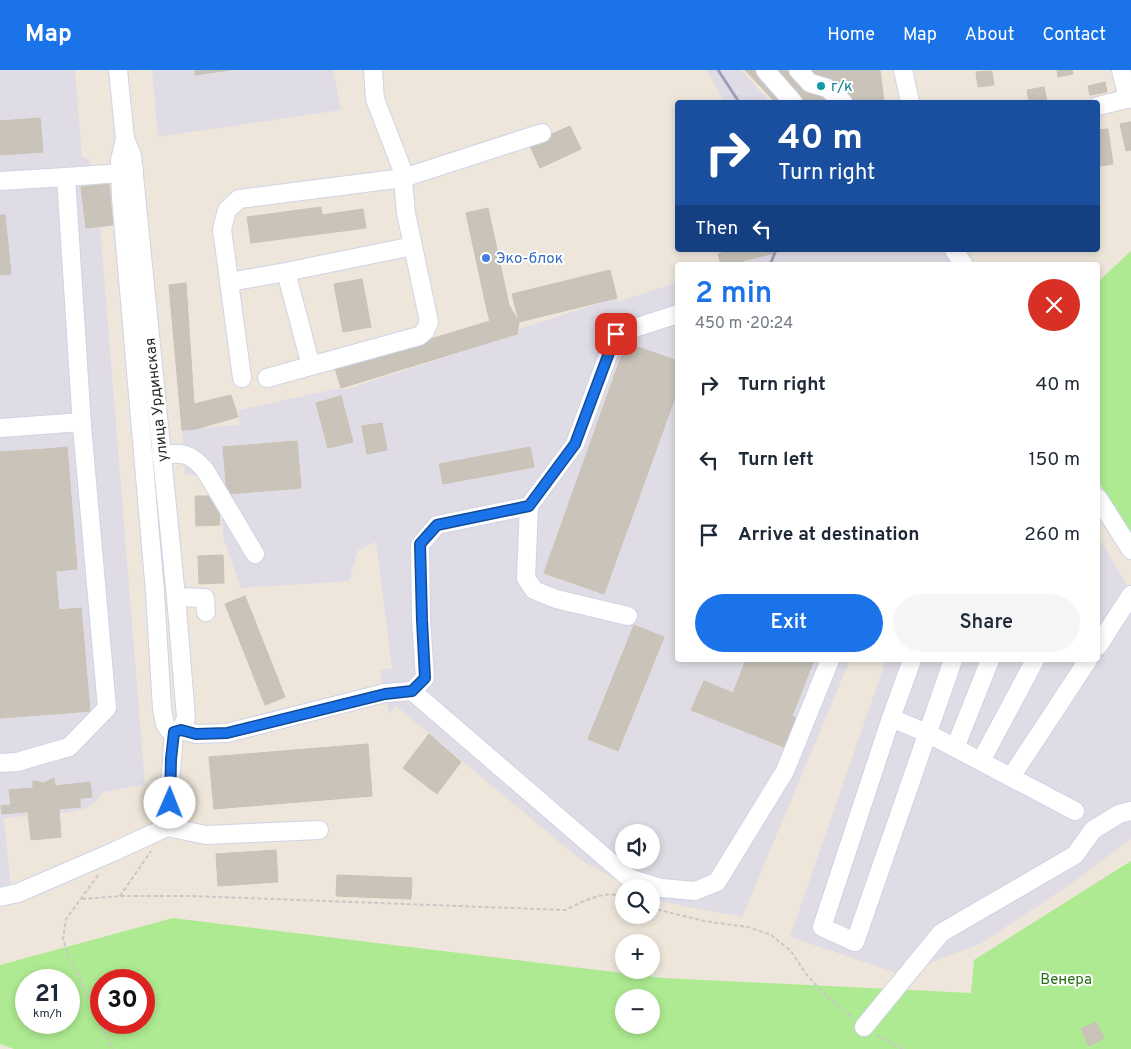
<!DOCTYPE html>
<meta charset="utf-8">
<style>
:root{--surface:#fff;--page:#f6f6f7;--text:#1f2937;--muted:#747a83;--accent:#1a73e8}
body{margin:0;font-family:Overpass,sans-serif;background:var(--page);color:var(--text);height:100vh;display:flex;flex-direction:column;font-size:19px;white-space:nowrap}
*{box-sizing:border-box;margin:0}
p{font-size:16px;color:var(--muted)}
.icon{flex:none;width:28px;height:28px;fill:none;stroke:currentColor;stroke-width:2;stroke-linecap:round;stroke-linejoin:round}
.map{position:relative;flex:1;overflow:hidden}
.panel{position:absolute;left:675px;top:192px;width:425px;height:400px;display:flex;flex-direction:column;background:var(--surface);border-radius:5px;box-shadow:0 2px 8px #0003}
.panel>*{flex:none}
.top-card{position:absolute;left:675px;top:30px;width:425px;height:152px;border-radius:5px;box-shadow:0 2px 8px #0003;background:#1a4fa0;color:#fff;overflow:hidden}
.controls{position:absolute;left:615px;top:754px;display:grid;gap:10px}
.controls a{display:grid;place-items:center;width:45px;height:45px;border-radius:50%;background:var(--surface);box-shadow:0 2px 8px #0003;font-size:25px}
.speed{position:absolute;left:15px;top:899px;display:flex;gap:10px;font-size:25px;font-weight:700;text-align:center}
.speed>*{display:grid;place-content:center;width:65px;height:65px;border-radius:50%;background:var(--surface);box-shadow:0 2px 8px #0003;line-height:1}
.speed small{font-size:12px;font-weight:400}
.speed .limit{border:8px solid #d22;background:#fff;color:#111}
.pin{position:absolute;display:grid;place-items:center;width:42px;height:42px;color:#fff;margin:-21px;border-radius:10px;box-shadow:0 2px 8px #0006}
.me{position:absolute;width:55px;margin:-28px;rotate:1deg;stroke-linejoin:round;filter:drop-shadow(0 0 4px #0008)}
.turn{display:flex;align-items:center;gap:18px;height:105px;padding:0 20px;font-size:22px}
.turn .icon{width:65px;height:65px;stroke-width:2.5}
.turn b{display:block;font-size:35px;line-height:42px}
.then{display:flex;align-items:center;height:48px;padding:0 20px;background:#0003;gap:10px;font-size:19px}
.round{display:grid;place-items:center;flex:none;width:52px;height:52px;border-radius:26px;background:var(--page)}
.head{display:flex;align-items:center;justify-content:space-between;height:85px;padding:0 20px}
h1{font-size:30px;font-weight:600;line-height:38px;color:var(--accent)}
.action{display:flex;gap:10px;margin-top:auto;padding:10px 20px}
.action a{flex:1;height:58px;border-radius:30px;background:var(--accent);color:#fff;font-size:20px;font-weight:600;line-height:58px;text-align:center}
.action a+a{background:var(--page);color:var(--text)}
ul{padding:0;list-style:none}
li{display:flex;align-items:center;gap:15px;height:75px;padding:0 20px}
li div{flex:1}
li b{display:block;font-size:19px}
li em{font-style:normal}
header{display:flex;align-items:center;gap:30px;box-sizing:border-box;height:70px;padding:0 25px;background:var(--accent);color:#fff}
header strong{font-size:24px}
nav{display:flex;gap:28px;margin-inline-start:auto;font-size:18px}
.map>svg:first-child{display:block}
.industrial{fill:#dfdce5;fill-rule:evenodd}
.green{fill:#adea91;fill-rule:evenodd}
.building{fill:#c9c3ba;stroke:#c9c2b4}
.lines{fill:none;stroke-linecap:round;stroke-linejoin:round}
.minor-casing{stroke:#cfd3e5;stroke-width:20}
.path{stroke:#c8c8c8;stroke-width:2;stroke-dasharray:4 2.5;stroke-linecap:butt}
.minor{stroke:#fff;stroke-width:18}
.rail{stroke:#9da0b7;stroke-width:3}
.route-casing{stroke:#114b97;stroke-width:12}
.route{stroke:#1a73e8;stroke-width:9}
.culture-dot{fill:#0f9aa8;stroke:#fff;stroke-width:2}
.shop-dot{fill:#3f7fe0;stroke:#fff;stroke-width:2}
.labels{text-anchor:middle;stroke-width:4;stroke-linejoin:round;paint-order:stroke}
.culture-label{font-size:15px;fill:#0d838f;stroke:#fff;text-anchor:start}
.shop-label{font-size:15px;fill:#366cbe;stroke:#fff;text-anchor:start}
.street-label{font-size:15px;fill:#2a2a2a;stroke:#fff}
.park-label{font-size:15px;fill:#246f12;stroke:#fff}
</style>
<header>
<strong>Map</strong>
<nav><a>Home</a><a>Map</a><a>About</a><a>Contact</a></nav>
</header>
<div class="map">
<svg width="1131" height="979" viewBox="0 0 1131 979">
<rect width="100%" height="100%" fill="#eee6da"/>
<g class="industrial">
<path d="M0,0H75L82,87L89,89L94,115L109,114L113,155L100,156L145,715L103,722L94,733L87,738L70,742L4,748L11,819L0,821Z"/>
<path d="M152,0H333L341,40L158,67Z"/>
<path d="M707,0H741L770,32H724Z"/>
<path d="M773,180H944L953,195H728L773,183Z"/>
<path d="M677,212L678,590H850L742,847L653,830L651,829V818L630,817L582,791L396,636L389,643L380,600L392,598L376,472L358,480L349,511L241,518L223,467L221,432L202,406L185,404L182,360L239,355V340L335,319L344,320L517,264L519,259L617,228L618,232ZM624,762H651V790H624Z"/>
<path d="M1098,466L1131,522V769L1068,816L980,874L900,904L790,867L886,590H1098Z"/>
</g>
<g class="green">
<path d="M1131,181V464L1098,411V212Z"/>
<path d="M1131,791V979H14L0,974V895L173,848L663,908L971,923L974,890ZM26,910H69V952H26ZM101,910H144V952H101ZM624,928H651V955H624Z"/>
</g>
<g class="building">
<path d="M195,0H230L195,5Z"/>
<path d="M745,0H880L884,32H775Z"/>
<path d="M1057,0H1072L1073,4L1058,7Z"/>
<path d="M992,1L994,15L978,17L976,2Z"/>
<path d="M1105,12L1107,22L1090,25L1088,16Z"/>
<path d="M1044,17L1047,32H1029L1027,20Z"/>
<path d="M40,48L43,82L0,85V51Z"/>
<path d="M1131,52V80L1126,81L1120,54Z"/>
<path d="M570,56L581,79L540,98L529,74Z"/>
<path d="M1108,59L1113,94L1100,96L1098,82V60Z"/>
<path d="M109,114L113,155L86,158L81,117Z"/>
<path d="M321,137L322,145L363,139L366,158L251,173L247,147Z"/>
<path d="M488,138L509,235L487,240L466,143Z"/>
<path d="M0,145H5L11,204L0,205Z"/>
<path d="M731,180H773L774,183L728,195H721L718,184Z"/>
<path d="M610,200L617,228L519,252L512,224Z"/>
<path d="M362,209L371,257L343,262L334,214Z"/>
<path d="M186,213L194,334L231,325L238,347L196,359L182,360L169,215Z"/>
<path d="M509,235L519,252L517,264L341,318L335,298L490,251L487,240Z"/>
<path d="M626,273L678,291V319L604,524L544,503Z"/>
<path d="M341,326L353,372L328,378L316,333Z"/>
<path d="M382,353L387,380L367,384L362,356Z"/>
<path d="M297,371L301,418L227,424L223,377Z"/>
<path d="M67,377L77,499L56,501L46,379Z"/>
<path d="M530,377L534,397L443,414L439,394Z"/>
<path d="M46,379L67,643L0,648V382Z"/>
<path d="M195,426H218L220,455L196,456Z"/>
<path d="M223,485L224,513L199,514L198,486Z"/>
<path d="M245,526L285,627L265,635L225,534Z"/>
<path d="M81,538L90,641L67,643L58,540Z"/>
<path d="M634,555L664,567L618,681L588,669Z"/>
<path d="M746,590H814L792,646L801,650L789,679L691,640L704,611L733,623Z"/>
<path d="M429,664L461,692L437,724L403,698Z"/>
<path d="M368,674L372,726L214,739L209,687Z"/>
<path d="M54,708L55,716L90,712L92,727L11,735L9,720L33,718V711L44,713Z"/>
<path d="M80,728V737L2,744L1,736Z"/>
<path d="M59,739L61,767L31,770L28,742Z"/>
<path d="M276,780L278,812L218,816L216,784Z"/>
<path d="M337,805L412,808L411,829L336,826Z"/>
<path d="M1096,952L1104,968L1089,976L1081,959Z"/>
</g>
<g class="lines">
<defs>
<g id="minor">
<path d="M118,0L125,69L132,85L176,527L186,648L181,660"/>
<path d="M765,0L793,32"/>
<path d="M798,0L810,13L827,18L843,32"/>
<path d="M903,0L910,32"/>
<path d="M1121,0L1128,29"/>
<path d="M1098,36L1131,28"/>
<path d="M125,69L120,90L121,127L155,522L162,639L165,654L169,660L174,662L181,660L196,664L227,663L385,623L412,621L425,608L421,550L420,475L437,455L529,436L575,374L616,264L678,244"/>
<path d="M0,111L66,107"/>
<path d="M954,180L964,195"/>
<path d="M229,212L286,202"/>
<path d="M311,296L286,202L413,176"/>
<path d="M242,308L222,159L227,140L239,129L403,108L542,63"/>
<path d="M267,308L419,266L425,261L429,252L406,143L402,99L375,29L373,0"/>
<path d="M0,358L82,352"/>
<path d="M161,385C183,382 190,383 205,400L255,484"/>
<path d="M1098,428L1131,480"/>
<path d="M529,436L526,508L534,520L556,529L628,546"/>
<path d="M176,527L205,528L206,542"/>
<path d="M1098,576L1131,525"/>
<path d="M912,590L891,648L822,857L855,872L953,590"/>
<path d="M412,621L629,808L661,818L695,821L717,812L785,701L830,590"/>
<path d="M891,648L927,663L1075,741"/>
<path d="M955,678L990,590"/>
<path d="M981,691L1035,590"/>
<path d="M0,693L17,692L69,677L107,638L82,356L66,107L121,103L134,100"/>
<path d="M1011,707L1088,590"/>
<path d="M167,757L174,662"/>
<path d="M0,827L18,823L113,782L167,757L206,765L319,760"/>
<path d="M864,957L941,863L1075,785L1093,760L1119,744L1131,741"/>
</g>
</defs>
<use href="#minor" class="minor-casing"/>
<g class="path">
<path d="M98,805L66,849L63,869L69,886L113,979"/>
<path d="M120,826L151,781"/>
<path d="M82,829L120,826H192L565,840C583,832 604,819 624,827"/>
<path d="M651,838L704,851L748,857L771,865L791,881L806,904L827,927L853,948"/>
<path d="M877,965L903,979"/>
</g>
<use href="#minor" class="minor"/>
<g class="rail">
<path d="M718,0L739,32"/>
<path d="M770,195L776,180"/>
</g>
</g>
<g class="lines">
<defs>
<path id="route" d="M170,733L171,689L174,662L181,660L196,664L227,663L385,624L412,621L425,608L422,550L420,474L437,455L529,436L575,374L616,264"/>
</defs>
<use href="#route" class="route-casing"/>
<use href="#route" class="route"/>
</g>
<circle class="culture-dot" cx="821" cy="16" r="5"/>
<circle class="shop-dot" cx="486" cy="188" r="5"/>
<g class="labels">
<g class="culture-label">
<text x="831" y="21">г/к</text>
</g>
<g class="shop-label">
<text x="496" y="193">Эко-блок</text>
</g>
<g class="street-label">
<text transform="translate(156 330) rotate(-96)" y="5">улица Урдинская</text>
</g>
<g class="park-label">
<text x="1066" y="914">Венера</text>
</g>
</g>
</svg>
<div class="controls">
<a><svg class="icon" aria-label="sound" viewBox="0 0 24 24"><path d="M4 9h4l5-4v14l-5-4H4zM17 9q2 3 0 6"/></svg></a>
<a><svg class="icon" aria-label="search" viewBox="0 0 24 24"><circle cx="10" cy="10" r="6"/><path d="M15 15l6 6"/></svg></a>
<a>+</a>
<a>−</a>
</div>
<div class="speed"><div>21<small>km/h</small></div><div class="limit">30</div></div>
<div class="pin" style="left:616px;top:264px;background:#d93025"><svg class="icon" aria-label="arrive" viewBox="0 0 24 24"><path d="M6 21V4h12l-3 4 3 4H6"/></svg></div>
<svg class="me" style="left:170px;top:733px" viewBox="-20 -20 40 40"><circle r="19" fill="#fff"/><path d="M0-13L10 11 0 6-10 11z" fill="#1a73e8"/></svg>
<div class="top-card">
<div class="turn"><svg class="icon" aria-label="right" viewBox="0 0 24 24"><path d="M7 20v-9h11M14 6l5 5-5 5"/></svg><div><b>40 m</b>Turn right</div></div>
<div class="then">Then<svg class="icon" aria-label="left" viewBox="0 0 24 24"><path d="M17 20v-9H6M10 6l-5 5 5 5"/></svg></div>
</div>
<section class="panel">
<div class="head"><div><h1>2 min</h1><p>450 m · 20:24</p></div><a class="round" style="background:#d93025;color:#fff"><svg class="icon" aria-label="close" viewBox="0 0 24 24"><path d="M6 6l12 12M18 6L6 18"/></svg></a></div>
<ul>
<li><svg class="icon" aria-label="right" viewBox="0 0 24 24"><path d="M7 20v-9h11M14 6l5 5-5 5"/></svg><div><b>Turn right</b></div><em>40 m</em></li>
<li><svg class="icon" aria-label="left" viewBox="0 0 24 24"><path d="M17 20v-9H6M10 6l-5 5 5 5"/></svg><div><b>Turn left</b></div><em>150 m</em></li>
<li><svg class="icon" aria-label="arrive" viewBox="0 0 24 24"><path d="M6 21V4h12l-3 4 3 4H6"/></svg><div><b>Arrive at destination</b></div><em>260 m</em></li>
</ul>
<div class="action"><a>Exit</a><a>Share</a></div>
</section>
</div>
